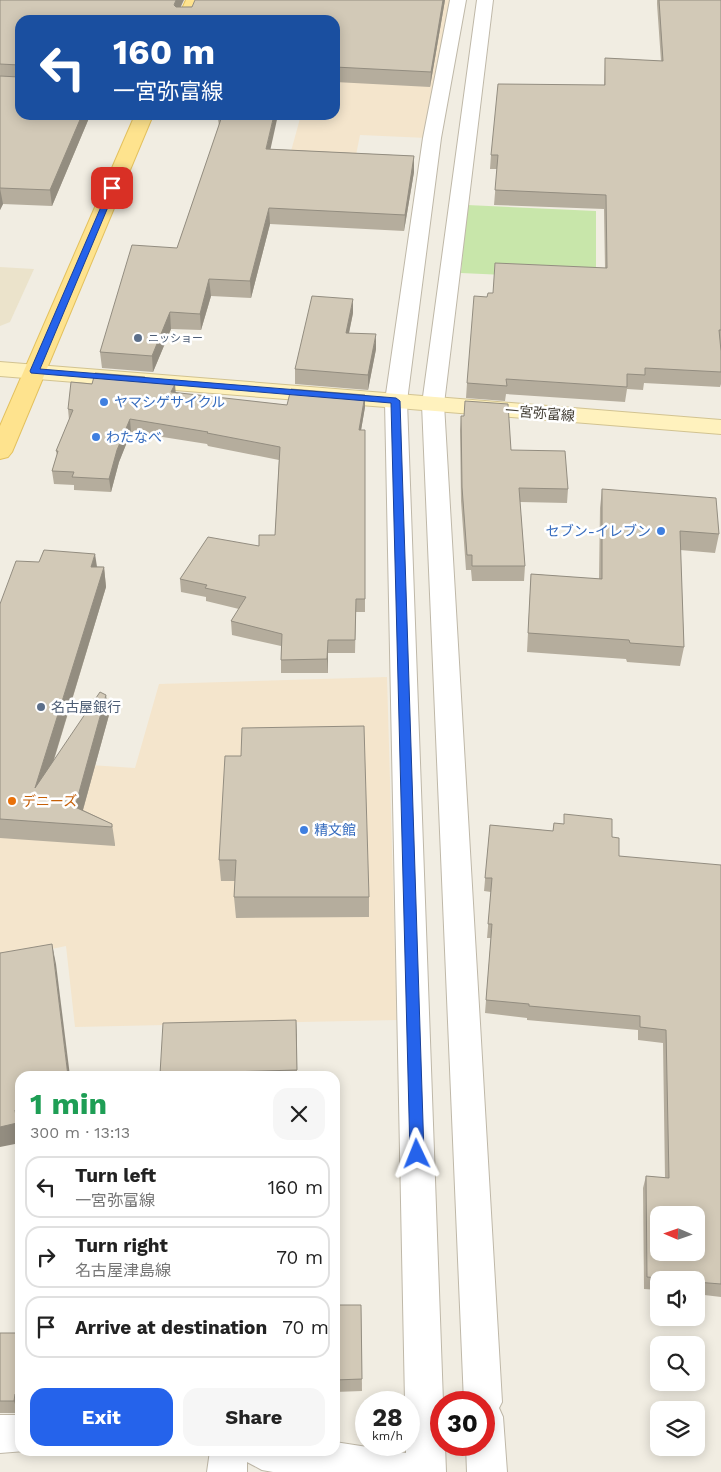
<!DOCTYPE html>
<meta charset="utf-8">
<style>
:root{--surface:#fff;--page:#f6f6f6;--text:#222;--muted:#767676;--line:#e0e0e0;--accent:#2563eb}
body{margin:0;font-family:"Work Sans","Noto Sans JP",sans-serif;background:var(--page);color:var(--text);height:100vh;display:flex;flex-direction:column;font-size:19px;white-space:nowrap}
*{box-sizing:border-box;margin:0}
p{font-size:16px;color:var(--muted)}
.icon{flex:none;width:28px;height:28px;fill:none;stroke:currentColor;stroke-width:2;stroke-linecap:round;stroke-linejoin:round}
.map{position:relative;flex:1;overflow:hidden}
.details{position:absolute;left:15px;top:1071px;width:325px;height:385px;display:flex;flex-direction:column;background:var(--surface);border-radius:15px;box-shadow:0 2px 12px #0003}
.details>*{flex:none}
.top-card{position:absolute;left:15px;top:15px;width:325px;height:105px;border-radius:15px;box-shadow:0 2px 12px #0003;background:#1a4fa0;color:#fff;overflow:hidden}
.needle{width:32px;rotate:272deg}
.tools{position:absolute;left:650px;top:1206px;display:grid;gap:10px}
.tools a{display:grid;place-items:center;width:55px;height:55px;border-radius:10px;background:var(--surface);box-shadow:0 2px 12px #0003;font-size:25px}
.speed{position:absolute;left:355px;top:1391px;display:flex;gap:10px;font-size:25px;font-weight:700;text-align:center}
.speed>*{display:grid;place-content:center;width:65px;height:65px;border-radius:50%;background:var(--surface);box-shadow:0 2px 12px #0003;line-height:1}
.speed small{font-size:12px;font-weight:400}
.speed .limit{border:8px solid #d22;background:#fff;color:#111}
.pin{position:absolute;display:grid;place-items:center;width:42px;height:42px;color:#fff;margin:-21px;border-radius:10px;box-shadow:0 2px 8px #0006}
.me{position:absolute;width:55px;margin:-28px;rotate:358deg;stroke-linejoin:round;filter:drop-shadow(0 0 4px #0008)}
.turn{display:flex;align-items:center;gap:18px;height:105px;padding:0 15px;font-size:22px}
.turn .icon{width:65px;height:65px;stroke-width:2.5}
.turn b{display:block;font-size:35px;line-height:42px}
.round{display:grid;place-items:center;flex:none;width:52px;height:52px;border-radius:15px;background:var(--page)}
.summary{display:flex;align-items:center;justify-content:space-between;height:85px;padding:0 15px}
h1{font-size:30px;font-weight:700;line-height:38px;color:#1e9e55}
.button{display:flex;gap:10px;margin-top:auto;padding:10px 15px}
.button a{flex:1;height:58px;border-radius:15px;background:var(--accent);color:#fff;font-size:20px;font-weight:700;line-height:58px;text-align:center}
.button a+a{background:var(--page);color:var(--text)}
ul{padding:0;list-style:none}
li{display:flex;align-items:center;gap:15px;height:62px;margin:0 10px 8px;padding:0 5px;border:2px solid var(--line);border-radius:15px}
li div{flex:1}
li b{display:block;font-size:19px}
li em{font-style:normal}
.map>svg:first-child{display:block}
.commercial{fill:#f4e5cc}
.education{fill:#ebe3cb}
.green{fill:#c8e6aa}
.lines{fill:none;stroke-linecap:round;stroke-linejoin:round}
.street-casing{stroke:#bfb8a8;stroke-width:2}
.secondary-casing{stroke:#d2c391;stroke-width:2}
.primary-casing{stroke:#e3c15e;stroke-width:2}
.street{fill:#fff;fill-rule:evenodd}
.secondary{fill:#fff2be;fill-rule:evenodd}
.primary{fill:#fee38e;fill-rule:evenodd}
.wall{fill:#b5ad9d}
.shaded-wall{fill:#938d80}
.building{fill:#d2c9b7;stroke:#938d80;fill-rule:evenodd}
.route{fill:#2563eb;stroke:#184099}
.service-dot{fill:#5c6f8a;stroke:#fff;stroke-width:2}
.shop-dot{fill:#3f7fe0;stroke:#fff;stroke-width:2}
.food-dot{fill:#e8710a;stroke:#fff;stroke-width:2}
.labels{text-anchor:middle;stroke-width:5;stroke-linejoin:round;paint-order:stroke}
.far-service-label{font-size:11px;fill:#4e5e75;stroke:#fff;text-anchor:start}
.shop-label{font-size:14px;fill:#366cbe;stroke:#fff;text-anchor:start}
.street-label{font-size:14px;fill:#423d33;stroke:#fff}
.service-label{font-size:14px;fill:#4e5e75;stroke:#fff;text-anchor:start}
.food-label{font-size:14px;fill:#c56008;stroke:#fff;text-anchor:start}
</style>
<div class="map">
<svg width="721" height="1472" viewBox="0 0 721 1472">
<rect width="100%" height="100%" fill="#f1ede2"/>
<g class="commercial">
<path d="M231,0H453L427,138L360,135L354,165L288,162L301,115H335V20H224Z"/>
<path d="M387,677L397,1020L75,1027L66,946L0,960V759L135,768L159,684Z"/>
</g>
<path class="education" d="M0,267L34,269L10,322L0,326Z"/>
<path class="green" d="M467,205L596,211V279L461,273Z"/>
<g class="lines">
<defs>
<g id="street">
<path d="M450,0H466L441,138L407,401L443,1402H441V1445H445L446,1472H273L262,1470L247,1462V1472H207L210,1451H335V1442L406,1453V1445H409V1402H405L385,401L423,138Z"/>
<path d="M477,0H493L444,404L502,1402L499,1408L503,1417L507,1472H467L466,1445H484V1402H464L422,404Z"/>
<path d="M0,1415H20V1451H25L0,1453Z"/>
</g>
<path id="secondary" d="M0,362L721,420V434L0,376Z"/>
<g id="primary">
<path d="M186,0H202L193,20H177Z"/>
<path d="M135,115H153L12,452L8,457L0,459V426Z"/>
</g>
</defs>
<use href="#street" class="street-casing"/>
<use href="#secondary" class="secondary-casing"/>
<use href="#primary" class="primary-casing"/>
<use href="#street" class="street"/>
<use href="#secondary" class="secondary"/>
<use href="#primary" class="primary"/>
</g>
<g class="wall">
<path d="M0,0L181,7L445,0L430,87L335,82V20H20V115H102L101,118H89L52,206L3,204L0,210Z"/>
<path d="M657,0H721V384L720,387L644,383L643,390L627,389L625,402L506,394L505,401L466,398L467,383L487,297L493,293L605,268L604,209L494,205L497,169H490L491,155L604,85L605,58L661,61L657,4Z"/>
<path d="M219,115L270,149L414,156V172L404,231L270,224L251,298L211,296L201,330L171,329L153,372L102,368L100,352L177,248L219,126L218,119Z"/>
<path d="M353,313L349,333L376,349L368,390L295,384V369Z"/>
<path d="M145,377V381L175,384V393L287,405L365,407L361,430H365V612H356L355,653H328V673H281V646L232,635L231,621L239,609L206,601V597L181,592L180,579L259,546L275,535L279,460L208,446L207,444L131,432L119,462L111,492L74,490V485L54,484L52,471L57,455L56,451L69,420L68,409Z"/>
<path d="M461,416L568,489L567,503L520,502L525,566L524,581H472L471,570H466L461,501L460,430Z"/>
<path d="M602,489L719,534L715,553L680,550L684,647L680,666L627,662L626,659L527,652L530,593L531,574L599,579L600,508Z"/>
<path d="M39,562L104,567L106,587L54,760L109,715L83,810L112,824L115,844V846L0,838V604Z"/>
<path d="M241,756L369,897V917L236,918L234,897L235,881H221L219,860Z"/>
<path d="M554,823L612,837L619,856L721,874V1297L696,1294V1280H659V1290L644,1289L643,1188L646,1176L665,1178L663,1043L638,1040V1030L527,1020V1018L485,1013L491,938H487L491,892L484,891L490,825L553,831Z"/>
<path d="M297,1034V1076H161L160,1074Z"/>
<path d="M335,1305H361L362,1391L335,1392Z"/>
<path d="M0,1333H20V1406H19L18,1413H0Z"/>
</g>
<g class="shaded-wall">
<path d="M176,0H184L175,19L174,5Z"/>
<path d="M443,0H445L430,87L431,72Z"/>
<path d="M82,115H89V118L52,206L50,190Z"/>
<path d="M274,115H278L267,165L266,149Z"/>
<path d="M414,156V172L404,231L405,215Z"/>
<path d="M0,188L3,204L0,210Z"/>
<path d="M269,208L270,224L251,298L250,281Z"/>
<path d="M209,279L211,296L201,330L200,314Z"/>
<path d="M353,299V313L346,347V333Z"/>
<path d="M170,312L171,329L153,372L152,356Z"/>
<path d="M376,334V349L368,390V375Z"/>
<path d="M175,384L176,396L171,392Z"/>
<path d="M365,395V407L359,442V430Z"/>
<path d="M130,419L131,432L119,462L111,492L109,479L117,450Z"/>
<path d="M95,554L98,573L91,567Z"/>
<path d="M104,567L106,587L39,808L35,788Z"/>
<path d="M328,640V673L327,659Z"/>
<path d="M106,695L109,715L79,824L75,807Z"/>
<path d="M52,944L56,964L70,1076H68Z"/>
<path d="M296,1020L297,1034V1076V1070Z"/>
<path d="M20,1109V1143L0,1147V1127L15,1110Z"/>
<path d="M15,1394L19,1406L18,1413L14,1401Z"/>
</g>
<g class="building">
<path d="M0,0H176L174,5L176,7H192L195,0H443L431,72L335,67V20H20V115H82L50,190L0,188V76L19,77V65L0,64Z"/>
<path d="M659,0H721V330H719L721,351V372L645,368V375L627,374V387L506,379L507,386L467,383L474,296L487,297L488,293H493L495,263L607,268L606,195L495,190L498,155H491L498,84L605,85V58L663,61Z"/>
<path d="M219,115H274L266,149L414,156L405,215L269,208L250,281L209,279L200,314L170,312L152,356L100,352L132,245L177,248L221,119H218Z"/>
<path d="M312,296L353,299L346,333L376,334L368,375L295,369Z"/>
<path d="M95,373L145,377L143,381L175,384L171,392L287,405L291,389L365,395L359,430H365V599H356L355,640H328L327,659L281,660L282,634L231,621L246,597L205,588L207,585L180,579L208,537L259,546V535H275L280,447L207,433L208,432L130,419L117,450L109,479L72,477L74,472L52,471L58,451H56L73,410L68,409L71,382L92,384Z"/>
<path d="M465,401L508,404L511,450L565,451L568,489L519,488L525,566H472V555H467L462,487L461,416H464Z"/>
<path d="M602,489L716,498L719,534L680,531L684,647L630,643L629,640L528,633L531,574L602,579Z"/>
<path d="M44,550L95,554L91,567H104L35,788L100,692L106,695L75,807L112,824V827L0,819V604L16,561L39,562Z"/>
<path d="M364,726L369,897H234L236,860H219L225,756H241L242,728Z"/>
<path d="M564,814L612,819V837L619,838V856L721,865V1284L696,1282V1280H680L647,1277L646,1176L669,1178L666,1030L640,1027V1016L529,1006V1004L486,1000L492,924H488L492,878H485L490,825L553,831L554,823L564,824ZM659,1215H696V1252H659Z"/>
<path d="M52,944L68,1076H20V1109L15,1110L17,1123L0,1127V953Z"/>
<path d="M296,1020L297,1070L160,1074L163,1023Z"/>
<path d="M335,1305H361L362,1379L335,1380Z"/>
<path d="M0,1333H20V1393L15,1394L14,1401H0Z"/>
</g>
<path class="route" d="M110,186L116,188L40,369L396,398L400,401L424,1154L422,1159L417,1161L412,1159L410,1154L391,403L31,373L30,371Z"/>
<g class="service-dot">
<circle cx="138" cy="338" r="5"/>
<circle cx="41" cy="707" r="5"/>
</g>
<g class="shop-dot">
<circle cx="104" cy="402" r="5"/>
<circle cx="96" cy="437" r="5"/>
<circle cx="661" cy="531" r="5"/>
<circle cx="304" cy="830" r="5"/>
</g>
<circle class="food-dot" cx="12" cy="801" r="5"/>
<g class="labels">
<g class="far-service-label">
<text x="148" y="342">ニッショー</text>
</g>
<g class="shop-label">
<text x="114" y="407">ヤマシゲサイクル</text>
<text x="106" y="442">わたなべ</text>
<text x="651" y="536" text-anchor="end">セブン-イレブン</text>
<text x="314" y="835">精文館</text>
</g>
<g class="street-label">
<text transform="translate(540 413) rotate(5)" y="5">一宮弥富線</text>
</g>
<g class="service-label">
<text x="51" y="712">名古屋銀行</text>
</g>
<g class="food-label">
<text x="22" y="806">デニーズ</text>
</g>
</g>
</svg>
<div class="tools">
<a><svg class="needle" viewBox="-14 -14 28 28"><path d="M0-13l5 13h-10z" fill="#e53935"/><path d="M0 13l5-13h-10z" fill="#767676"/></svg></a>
<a><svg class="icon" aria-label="sound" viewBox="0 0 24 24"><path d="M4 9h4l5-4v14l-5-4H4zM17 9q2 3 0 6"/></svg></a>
<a><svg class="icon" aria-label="search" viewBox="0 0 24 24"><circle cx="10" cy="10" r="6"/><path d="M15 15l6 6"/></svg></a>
<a><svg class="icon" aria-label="layers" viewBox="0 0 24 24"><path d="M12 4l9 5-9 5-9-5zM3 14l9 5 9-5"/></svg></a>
</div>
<div class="speed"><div>28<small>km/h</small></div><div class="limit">30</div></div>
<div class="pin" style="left:112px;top:188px;background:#d93025"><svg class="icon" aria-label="arrive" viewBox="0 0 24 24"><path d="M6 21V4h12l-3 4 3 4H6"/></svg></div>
<svg class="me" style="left:417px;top:1154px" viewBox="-20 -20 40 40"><path d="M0-17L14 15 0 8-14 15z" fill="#2563eb" stroke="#fff" stroke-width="4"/></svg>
<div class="top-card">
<div class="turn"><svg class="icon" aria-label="left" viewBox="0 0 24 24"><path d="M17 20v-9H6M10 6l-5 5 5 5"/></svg><div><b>160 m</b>一宮弥富線</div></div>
</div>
<section class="details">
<div class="summary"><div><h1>1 min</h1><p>300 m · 13:13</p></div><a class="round"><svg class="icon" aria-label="close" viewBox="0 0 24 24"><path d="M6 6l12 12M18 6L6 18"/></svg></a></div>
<ul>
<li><svg class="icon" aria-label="left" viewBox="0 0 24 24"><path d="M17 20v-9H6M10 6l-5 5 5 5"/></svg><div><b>Turn left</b><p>一宮弥富線</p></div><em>160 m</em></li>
<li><svg class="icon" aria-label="right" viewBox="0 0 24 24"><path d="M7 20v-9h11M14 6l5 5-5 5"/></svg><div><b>Turn right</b><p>名古屋津島線</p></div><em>70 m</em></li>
<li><svg class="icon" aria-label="arrive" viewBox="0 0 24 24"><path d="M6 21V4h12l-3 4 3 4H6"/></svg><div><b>Arrive at destination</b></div><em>70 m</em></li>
</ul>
<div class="button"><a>Exit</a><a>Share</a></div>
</section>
</div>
